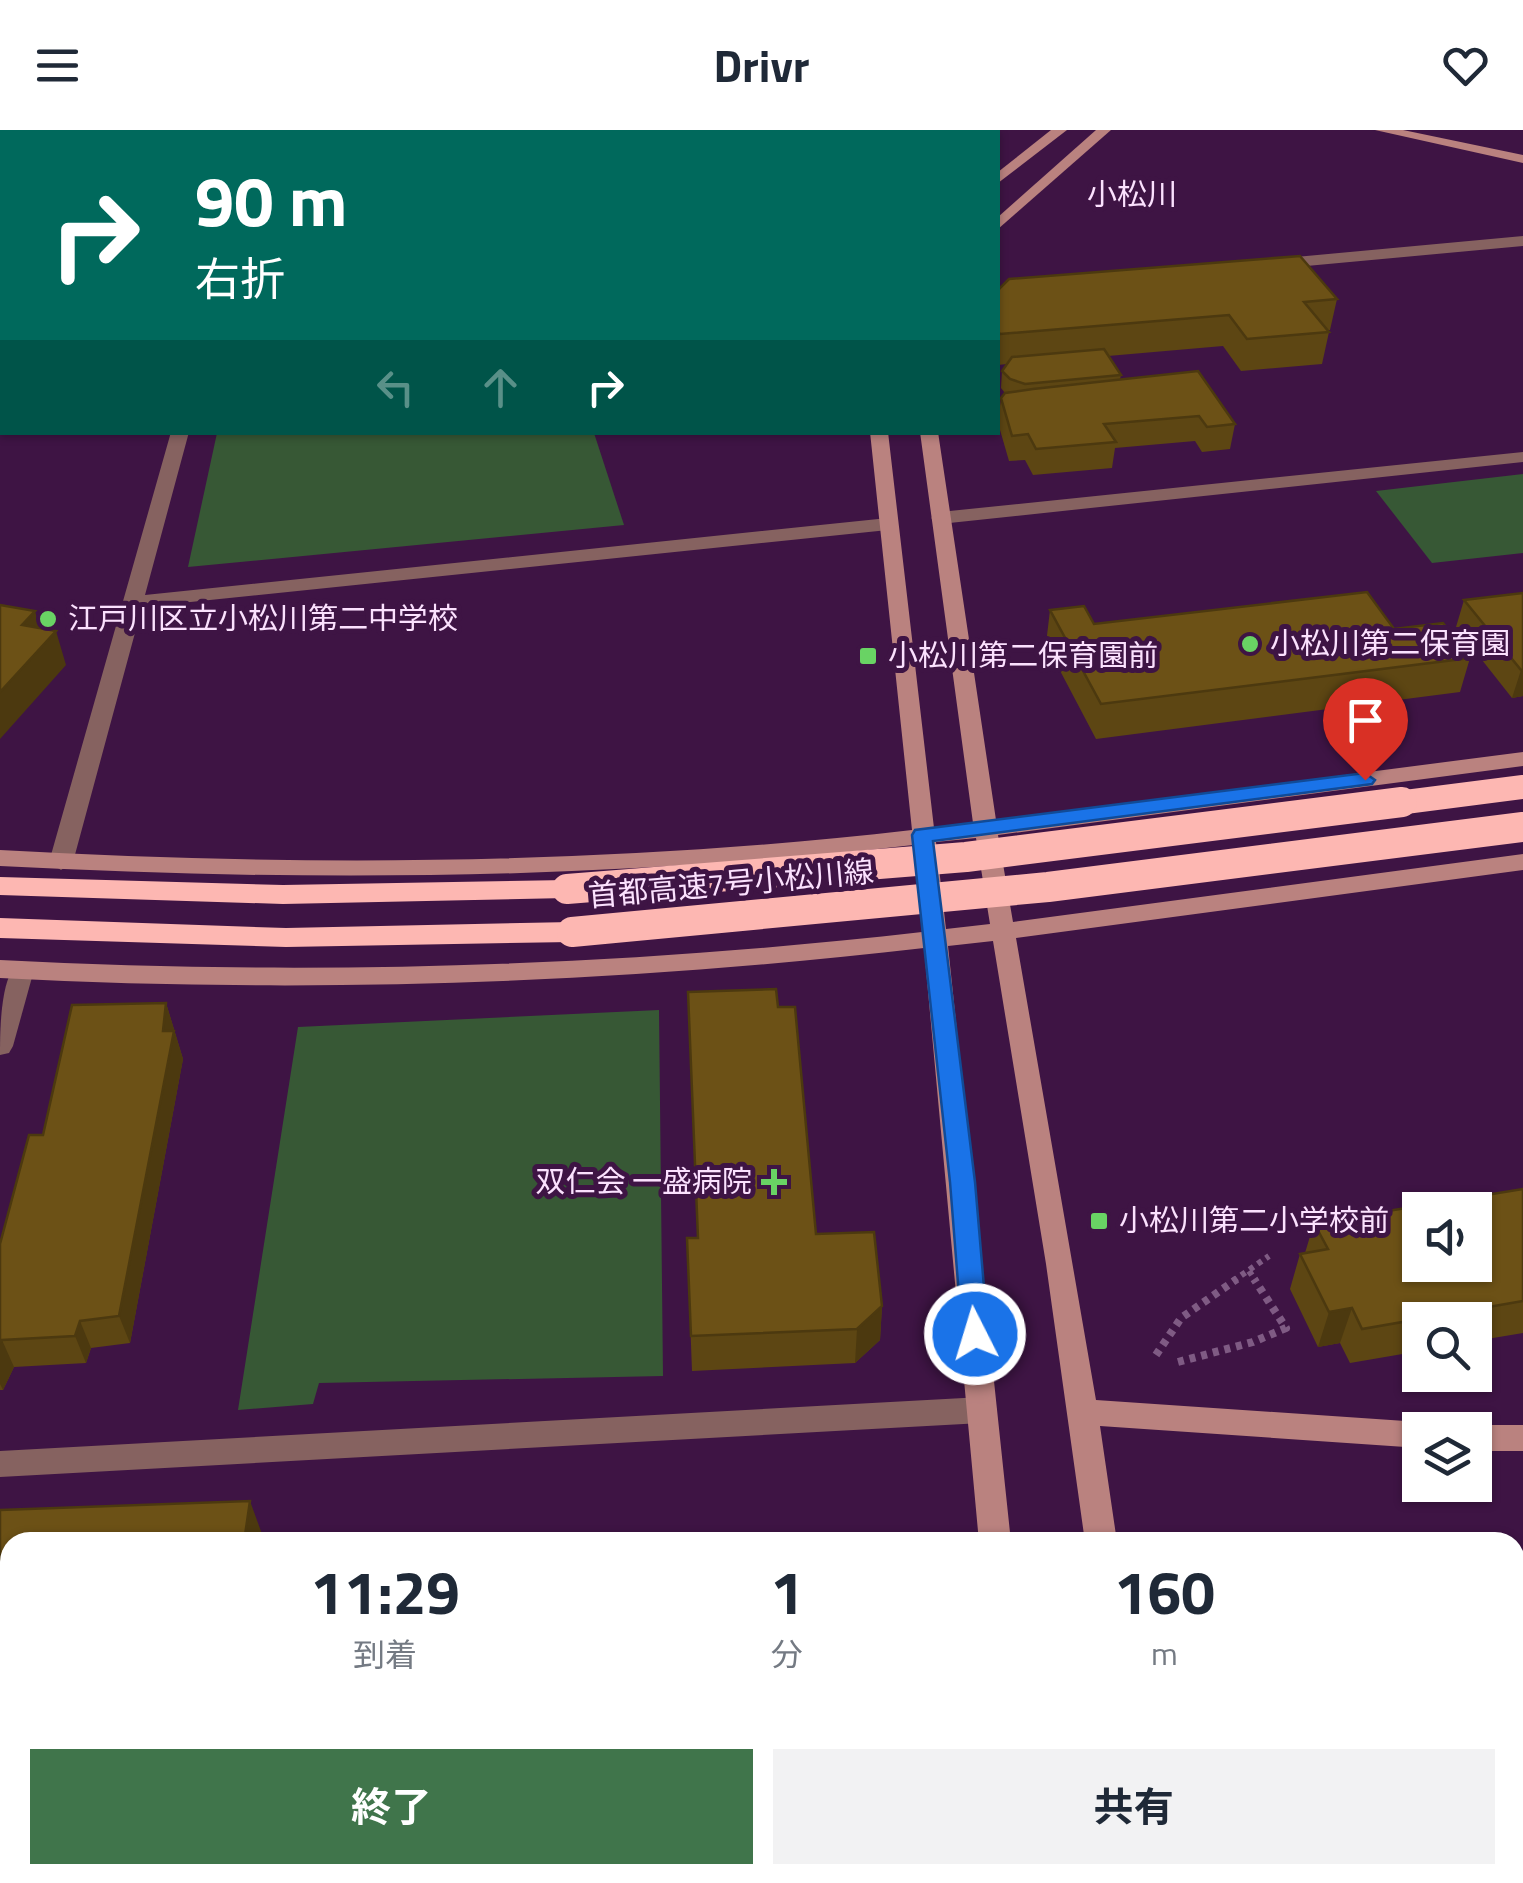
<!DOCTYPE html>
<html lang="ja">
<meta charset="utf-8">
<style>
:root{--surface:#fff;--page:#f2f2f3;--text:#1f2937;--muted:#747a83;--accent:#40754b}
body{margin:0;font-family:"Titillium Web","Noto Sans JP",sans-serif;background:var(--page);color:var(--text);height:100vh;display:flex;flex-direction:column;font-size:38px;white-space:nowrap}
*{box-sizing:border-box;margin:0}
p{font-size:32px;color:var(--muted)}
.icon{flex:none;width:55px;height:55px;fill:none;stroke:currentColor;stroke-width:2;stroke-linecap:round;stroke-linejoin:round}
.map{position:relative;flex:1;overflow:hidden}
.panel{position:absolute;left:0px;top:1402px;width:1525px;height:352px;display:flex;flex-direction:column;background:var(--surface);border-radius:30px 30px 0 0;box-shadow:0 2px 8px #0004}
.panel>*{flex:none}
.top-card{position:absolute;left:0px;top:0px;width:1000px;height:305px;box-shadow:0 2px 8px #0004;background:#00695c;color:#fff;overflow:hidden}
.tools{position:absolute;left:1402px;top:1062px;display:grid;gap:20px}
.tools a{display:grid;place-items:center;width:90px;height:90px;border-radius:0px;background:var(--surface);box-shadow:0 2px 8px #0004;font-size:50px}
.pin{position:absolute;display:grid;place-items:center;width:85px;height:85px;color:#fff;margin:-102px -42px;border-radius:50% 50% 50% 0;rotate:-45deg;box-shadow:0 0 10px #0007}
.pin .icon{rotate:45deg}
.me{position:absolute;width:110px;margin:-55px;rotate:355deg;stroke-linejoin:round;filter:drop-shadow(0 0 8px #0008)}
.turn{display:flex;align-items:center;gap:35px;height:210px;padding:0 30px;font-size:45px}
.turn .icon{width:130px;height:130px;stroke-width:2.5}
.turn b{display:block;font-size:70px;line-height:85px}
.lanes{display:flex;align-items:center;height:95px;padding:0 30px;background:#0003;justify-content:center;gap:50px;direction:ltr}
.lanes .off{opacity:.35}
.eta{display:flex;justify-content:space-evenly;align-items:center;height:170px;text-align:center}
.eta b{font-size:60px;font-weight:700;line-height:70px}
.cta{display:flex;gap:20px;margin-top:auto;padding:20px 30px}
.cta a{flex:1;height:115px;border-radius:0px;background:var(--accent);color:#fff;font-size:40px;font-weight:700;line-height:115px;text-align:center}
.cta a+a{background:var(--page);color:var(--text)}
header{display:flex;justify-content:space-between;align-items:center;height:130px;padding:0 30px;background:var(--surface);font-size:45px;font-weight:700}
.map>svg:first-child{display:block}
.green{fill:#375835}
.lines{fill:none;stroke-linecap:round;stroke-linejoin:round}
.path-far1{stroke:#7f5b84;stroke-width:6;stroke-dasharray:5 5;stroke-linecap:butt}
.path{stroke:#7f5b84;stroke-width:8;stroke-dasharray:6 6;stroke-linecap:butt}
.street{fill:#866260;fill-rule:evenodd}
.secondary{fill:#ba827f;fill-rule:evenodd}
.highway{fill:#fdb7b2;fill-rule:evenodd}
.highway-bridge-far1{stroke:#fdb7b2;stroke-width:24}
.highway-bridge{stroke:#fdb7b2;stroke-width:30}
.wall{fill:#5d4613}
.shaded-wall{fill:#4c390f}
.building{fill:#6c5116;stroke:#4c390f;stroke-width:2.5;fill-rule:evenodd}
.route{fill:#1a73e8;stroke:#114b97;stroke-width:2.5}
.poi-dot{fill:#69d364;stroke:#3e1444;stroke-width:4}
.labels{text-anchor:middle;stroke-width:10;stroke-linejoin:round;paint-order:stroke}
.far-quarter-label{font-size:30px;fill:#fbe1fe;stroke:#3e1444}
.poi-label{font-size:30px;fill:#fbe1fe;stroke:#3e1444;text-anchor:start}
.street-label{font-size:30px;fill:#fbe1fe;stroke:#3e1444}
</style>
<header><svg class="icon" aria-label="menu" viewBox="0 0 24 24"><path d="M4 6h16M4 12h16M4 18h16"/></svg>Drivr<svg class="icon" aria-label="heart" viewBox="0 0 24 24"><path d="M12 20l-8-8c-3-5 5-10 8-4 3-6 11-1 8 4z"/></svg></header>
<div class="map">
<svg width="1523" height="1753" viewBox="0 0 1523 1753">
<rect width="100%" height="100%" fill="#3e1444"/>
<g class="green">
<path d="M217,303H594L624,395L188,437Z"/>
<path d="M1523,344V423L1432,433L1376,361Z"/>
<path d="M659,880L663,1246L319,1253L313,1274L238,1280L298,897Z"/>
</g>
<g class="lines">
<g class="path-far1">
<path d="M1249,1141L1256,1151"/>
<path d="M1233,1151L1269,1126"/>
</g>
<g class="path">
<path d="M1156,1225L1181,1188L1237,1149"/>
<path d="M1178,1232L1253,1212L1286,1198L1254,1149"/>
</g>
<g class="street">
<path d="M216,0H235L236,2H218Z"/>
<path d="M1523,106V116L1274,139L1266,134L1274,129Z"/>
<path d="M171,302H189L145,465L888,388L897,394L888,400L142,477L73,732L61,740L49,732Z"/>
<path d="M1523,322V332L940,394L931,388L940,382Z"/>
<path d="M22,831L34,840L13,916L9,923L0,925C0,902 0,839 22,831Z"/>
<path d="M982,1267L993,1271L997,1280L993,1289L982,1293L0,1347V1321Z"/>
</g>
<g class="secondary">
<path d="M1051,0H1067L998,53V42Z"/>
<path d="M1096,0H1111L998,99V87Z"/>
<path d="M1375,0H1403L1523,25V33Z"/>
<path d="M870,302H888L934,698L973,693L920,302H938L996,690L1523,622V636L998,705L1013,792L1523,724V740L1016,808L1096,1270L1420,1292L1433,1300H1420V1318L1100,1296L1117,1412H1085L1046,1134L993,811L948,816L1011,1412H979L924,818C616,854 309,864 0,848V830C309,846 615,837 922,802L913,715C609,750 305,752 0,736V720C305,737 608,735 912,700ZM976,708L990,794L946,799L936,712Z"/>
<path d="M1475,1295H1523V1321H1475V1300H1464Z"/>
<path d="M1010,1745H1046L1047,1753H1011Z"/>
<path d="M1126,1745H1162L1163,1753H1127Z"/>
</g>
<g class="highway">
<path d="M0,747L283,755L567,750L577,752L581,759L577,766L567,768L283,774L0,765Z"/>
<path d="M0,788L286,798L572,792L582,795L586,802L582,809L572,812L286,817L0,808Z"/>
</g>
<path class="highway-bridge-far1" d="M1382,675L1523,657"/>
<g class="highway-bridge">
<path d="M567,759L966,727L1402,672"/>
<path d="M572,802L1048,757L1523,697"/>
</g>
</g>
<g class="wall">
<path d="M998,160L1337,169L1330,200H1327L1329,202L1322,234L1241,241L1223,216L1108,226L1121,245L1120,249L1235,294L1230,319L1202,322L1195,311L1115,318L1112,338L1033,345L1025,330L1009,331L998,293L1001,268L1005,263L1001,258L1002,241L1007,234L998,235Z"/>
<path d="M1523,463V566L1512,568L1456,497L1464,470Z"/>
<path d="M1050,480L1094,494L1394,499L1470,528L1460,562L1096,609L1046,514Z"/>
<path d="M166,873L183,929L130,1213L91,1218L86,1233L14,1237L3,1260H0V1114L43,1005Z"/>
<path d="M778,877L816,1104L882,1176L880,1210L855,1233L692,1241L687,1108H698Z"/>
<path d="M1523,1059V1203L1475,1211V1190H1420V1221L1350,1233L1340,1213L1318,1217L1290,1159L1300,1124L1305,1123L1314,1093Z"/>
</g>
<g class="shaded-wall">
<path d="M929,0H948L945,2H925Z"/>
<path d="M2,92V152L0,153V93Z"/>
<path d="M35,481L44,513L56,501L66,535L0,609V562L22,495Z"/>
<path d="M1521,540H1523V566L1512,568Z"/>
<path d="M166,873L183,929L130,1213L119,1186Z"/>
<path d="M882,1176L880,1210L855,1233L857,1199Z"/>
<path d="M1352,1178L1340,1213L1318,1217L1329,1182Z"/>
<path d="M80,1191L91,1218L86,1233L75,1206Z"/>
<path d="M2,1210L14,1237L3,1260L0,1254V1213Z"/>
<path d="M250,1371L262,1404L260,1412H244Z"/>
<path d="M191,1745H210L209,1753H190Z"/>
</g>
<g class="building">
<path d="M122,0H184L179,2H117Z"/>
<path d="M873,0H929L925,2H870Z"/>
<path d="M2,59V92L0,93V60Z"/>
<path d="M1300,126L1337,169L1304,172L1329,202L1247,209L1229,185L1000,204L998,202V160L1009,149Z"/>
<path d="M1104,219L1121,245L1025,254L1010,249L1002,241L1012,227Z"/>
<path d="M1198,241L1235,294L1207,297L1199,286L1104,294L1116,312L1036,319L1028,304L1012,306L1001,268L1005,263L1033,259Z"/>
<path d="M1367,462L1394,499L1443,493L1470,528L1101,574L1050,480L1084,476L1094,494Z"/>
<path d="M1523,463V540H1521L1464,470Z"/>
<path d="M0,475L35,481L22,495L56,501L0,562Z"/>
<path d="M776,859L778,877H795L816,1104L874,1102L882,1176L857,1199L691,1206L687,1108H698L688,862Z"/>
<path d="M166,873L163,901H174L119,1186L80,1191L75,1206L2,1210L0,1213V1114L29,1005H43L72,875Z"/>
<path d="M1523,1059V1171L1362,1199L1352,1178L1329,1182L1300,1124L1328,1119L1314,1093ZM1420,1080H1475V1135H1420Z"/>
<path d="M250,1371L244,1412H10V1745H191L190,1753H0V1380Z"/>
</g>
<path class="route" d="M1365,643L1375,650L1372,654L933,711L975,1052L988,1204L985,1211L975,1215L966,1211L962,1204L950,1052L912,705L915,700Z"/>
<g class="poi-dot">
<circle cx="48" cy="489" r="10"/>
<circle cx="1250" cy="514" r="10"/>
<rect x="858" y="516" width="20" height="20" rx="5"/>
<path d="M769 1037h10v10h10v10h-10v10h-10v-10h-10v-10h10z"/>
<rect x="1089" y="1081" width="20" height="20" rx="5"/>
</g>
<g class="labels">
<g class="far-quarter-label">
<text x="1132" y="75">小松川</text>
</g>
<g class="poi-label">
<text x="68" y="499">江戸川区立小松川第二中学校</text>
<text x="1270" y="524">小松川第二保育園</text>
<text x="888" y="536">小松川第二保育園前</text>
<text x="752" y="1062" text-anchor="end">双仁会 一盛病院</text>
<text x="1119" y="1101">小松川第二小学校前</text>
</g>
<g class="street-label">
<text transform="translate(731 754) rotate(-5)" y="10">首都高速7号小松川線</text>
</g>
</g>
</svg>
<div class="tools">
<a><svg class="icon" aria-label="sound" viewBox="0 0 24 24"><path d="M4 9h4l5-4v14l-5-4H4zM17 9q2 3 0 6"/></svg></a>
<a><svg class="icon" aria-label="search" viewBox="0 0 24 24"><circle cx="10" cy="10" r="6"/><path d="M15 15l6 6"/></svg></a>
<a><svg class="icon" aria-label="layers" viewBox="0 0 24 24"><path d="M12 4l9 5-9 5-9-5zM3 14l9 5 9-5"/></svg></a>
</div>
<div class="pin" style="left:1365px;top:650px;background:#d93025"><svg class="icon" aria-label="arrive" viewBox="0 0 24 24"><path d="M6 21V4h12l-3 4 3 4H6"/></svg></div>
<svg class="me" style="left:975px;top:1204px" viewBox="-20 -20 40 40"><circle r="17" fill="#1a73e8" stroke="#fff" stroke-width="3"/><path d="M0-11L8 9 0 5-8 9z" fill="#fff"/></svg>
<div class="top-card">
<div class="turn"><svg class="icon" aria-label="right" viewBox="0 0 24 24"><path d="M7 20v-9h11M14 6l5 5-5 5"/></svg><div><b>90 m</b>右折</div></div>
<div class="lanes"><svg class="icon off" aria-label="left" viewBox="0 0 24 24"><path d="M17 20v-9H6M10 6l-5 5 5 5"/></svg><svg class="icon off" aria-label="ahead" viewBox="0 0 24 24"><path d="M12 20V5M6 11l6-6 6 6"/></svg><svg class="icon" aria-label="right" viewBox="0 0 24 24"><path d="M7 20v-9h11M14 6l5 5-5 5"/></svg></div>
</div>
<section class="panel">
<div class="eta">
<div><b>11:29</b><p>到着</p></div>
<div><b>1</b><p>分</p></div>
<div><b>160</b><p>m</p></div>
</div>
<div class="cta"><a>終了</a><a>共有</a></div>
</section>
</div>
